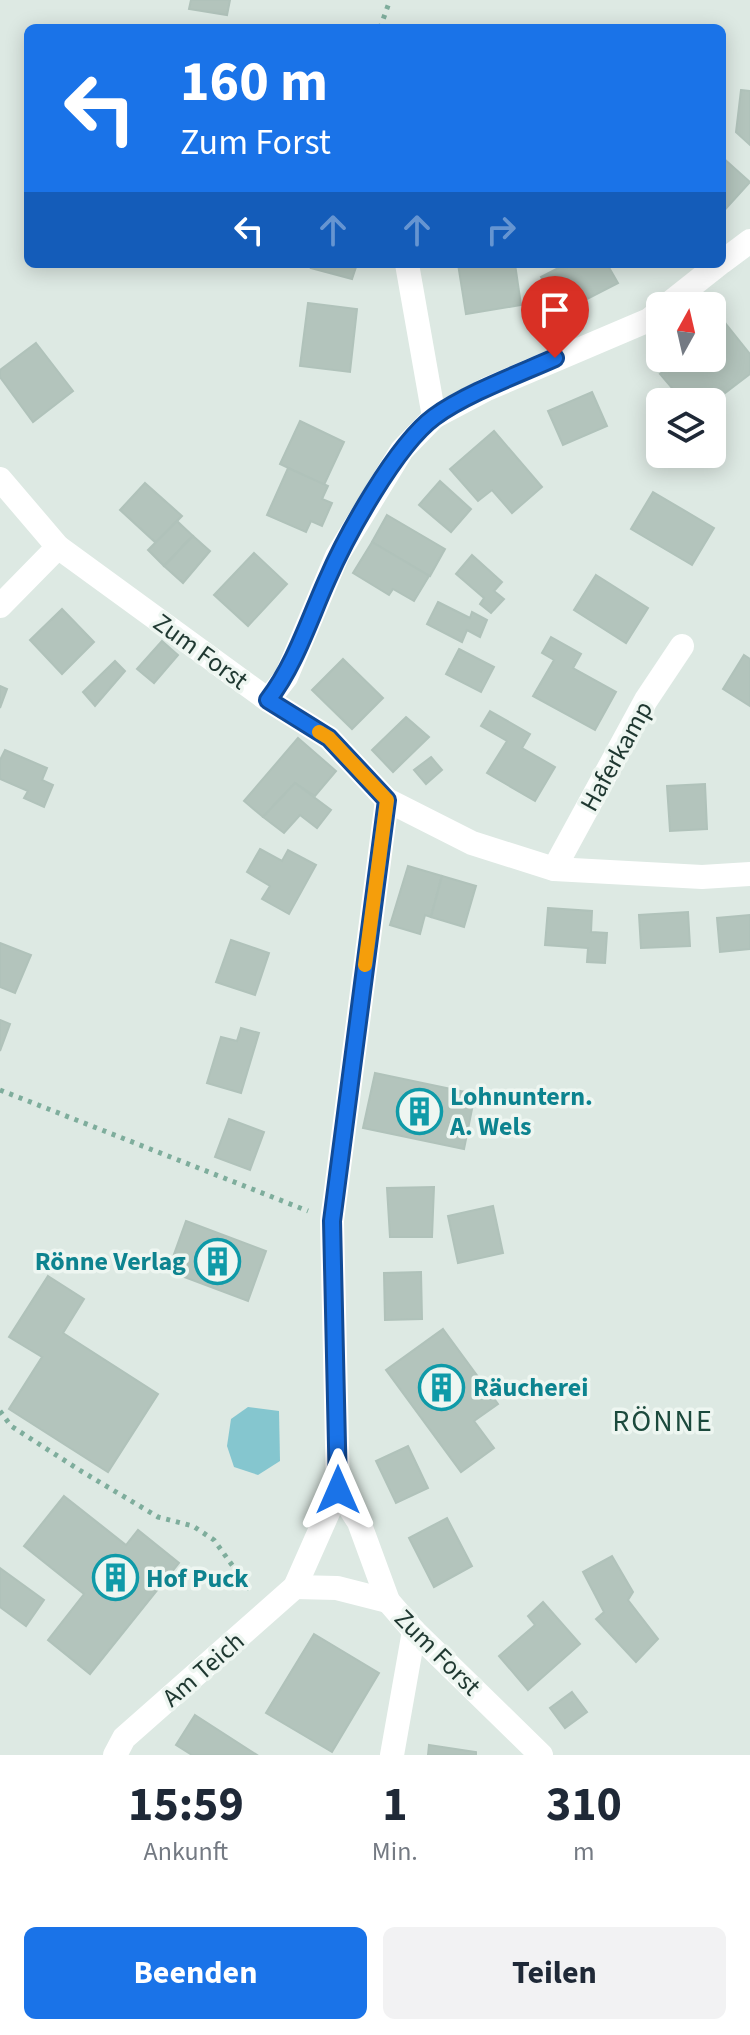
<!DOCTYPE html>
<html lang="de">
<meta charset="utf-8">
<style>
:root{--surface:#fff;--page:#f2f2f3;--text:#1f2937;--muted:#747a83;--accent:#1a73e8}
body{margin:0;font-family:"Source Sans 3",sans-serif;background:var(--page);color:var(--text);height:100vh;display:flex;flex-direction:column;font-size:30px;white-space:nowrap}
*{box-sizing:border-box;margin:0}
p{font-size:26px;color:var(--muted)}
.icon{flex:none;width:44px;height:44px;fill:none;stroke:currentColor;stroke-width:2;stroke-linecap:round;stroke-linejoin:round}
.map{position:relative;height:1755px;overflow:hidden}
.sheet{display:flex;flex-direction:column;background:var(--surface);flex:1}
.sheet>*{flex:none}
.top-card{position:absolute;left:24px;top:24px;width:702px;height:244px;border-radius:12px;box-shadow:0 4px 20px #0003;background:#1a73e8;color:#fff;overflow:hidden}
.needle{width:52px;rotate:8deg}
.controls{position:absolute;left:646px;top:292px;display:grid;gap:16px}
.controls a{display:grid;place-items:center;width:80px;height:80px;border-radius:12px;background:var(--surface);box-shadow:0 4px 20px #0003;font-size:40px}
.pin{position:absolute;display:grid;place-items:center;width:68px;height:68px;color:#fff;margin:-82px -34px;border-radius:50% 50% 50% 0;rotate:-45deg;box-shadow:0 0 8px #0007}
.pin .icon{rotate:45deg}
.me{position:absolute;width:88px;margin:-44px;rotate:0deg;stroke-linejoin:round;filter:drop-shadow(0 0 6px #0008)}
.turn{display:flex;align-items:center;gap:28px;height:168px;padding:0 24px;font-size:36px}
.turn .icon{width:104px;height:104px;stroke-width:2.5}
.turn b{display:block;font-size:56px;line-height:68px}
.lanes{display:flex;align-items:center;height:76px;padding:0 24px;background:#0003;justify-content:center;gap:40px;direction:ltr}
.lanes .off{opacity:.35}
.eta{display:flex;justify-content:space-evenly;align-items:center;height:136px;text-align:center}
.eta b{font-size:48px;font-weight:700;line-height:56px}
.cta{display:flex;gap:16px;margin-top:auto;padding:16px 24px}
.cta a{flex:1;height:92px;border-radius:12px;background:var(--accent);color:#fff;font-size:32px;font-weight:700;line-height:92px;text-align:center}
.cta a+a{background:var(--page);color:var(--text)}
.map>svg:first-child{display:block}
.water{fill:#85c6cf}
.building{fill:#b3c4bc;stroke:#b0c2ba;stroke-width:2}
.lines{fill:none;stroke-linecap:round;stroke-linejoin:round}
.path{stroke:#7ead9c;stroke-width:5;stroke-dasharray:4 6;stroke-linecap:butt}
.street{stroke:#fff;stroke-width:24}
.route-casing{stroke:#114b97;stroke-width:20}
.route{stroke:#1a73e8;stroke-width:14}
.slow{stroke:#f59e0b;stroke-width:14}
.labels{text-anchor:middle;stroke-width:7;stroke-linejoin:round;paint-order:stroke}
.street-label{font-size:26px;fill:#1f3831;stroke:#eef6f1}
.culture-label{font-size:26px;font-weight:bold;fill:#0d838f;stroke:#eef6f1;text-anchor:start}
.quarter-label{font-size:30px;letter-spacing:2px;fill:#1c4a3d;stroke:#eef6f1}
</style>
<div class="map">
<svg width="750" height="1755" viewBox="0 0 750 1755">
<rect width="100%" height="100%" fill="#dde9e3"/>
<path class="water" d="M248,1407L279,1411L280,1461L258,1475L234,1467L227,1446L231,1419Z"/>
<g class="building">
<path d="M191,0H230L227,15L189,9Z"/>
<path d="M741,90L750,91V145L736,132Z"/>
<path d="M722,157L750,182L722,213Z"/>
<path d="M313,264H357L352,279L311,268Z"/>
<path d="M458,264H515L521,305L466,314Z"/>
<path d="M566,264H607L618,283L560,313L541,277Z"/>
<path d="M308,303L357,309L350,372L300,366Z"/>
<path d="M726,324L750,354V374L712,403L684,402L660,374L681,358H712V335Z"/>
<path d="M36,343L73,391L33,422L0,377V370Z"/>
<path d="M592,392L607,426L563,445L548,411Z"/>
<path d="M300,421L344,442L324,485L280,464Z"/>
<path d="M494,431L542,487L512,513L492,490L478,501L450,469Z"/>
<path d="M288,468L328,486L322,499L332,503L322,526L311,521L306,532L267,515Z"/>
<path d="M440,481L471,509L451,532L419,505Z"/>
<path d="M145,483L182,516L156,543L120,510Z"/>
<path d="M653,492L714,528L692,565L631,529Z"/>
<path d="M387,515L445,549L430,576L372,542Z"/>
<path d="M177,521L193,536L164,566L148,550Z"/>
<path d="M193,536L210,551L183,583L164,566Z"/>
<path d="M372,542L429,576L414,601L393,589L389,595L353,573Z"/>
<path d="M254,553L287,584L248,626L214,595Z"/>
<path d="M472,555L502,582L494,591L504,599L491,613L480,604L484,598L456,574Z"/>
<path d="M596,575L648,608L626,643L574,610Z"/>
<path d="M438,602L470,618L472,612L487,620L480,637L467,630L462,642L427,624Z"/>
<path d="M62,609L94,642L62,674L30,640Z"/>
<path d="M551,637L581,654L573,668L616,692L595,730L533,696L554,660L542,653Z"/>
<path d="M162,641L178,655L154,683L137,669Z"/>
<path d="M459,649L494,667L481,692L446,674Z"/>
<path d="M744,655L750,659V706L723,689Z"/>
<path d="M343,659L383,698L352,729L312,690Z"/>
<path d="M115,661L125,671L95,706L83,692Z"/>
<path d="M0,686L7,689L0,708Z"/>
<path d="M490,711L530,734L522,748L555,767L535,801L487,773L507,741L481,726Z"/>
<path d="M406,717L429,737L393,772L372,750Z"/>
<path d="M298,738L336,771L315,796L295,783L263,817L244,801Z"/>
<path d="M5,750L47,768L42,780L53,785L44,807L24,798L28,791L0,779V760Z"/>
<path d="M431,757L442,770L426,784L414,770Z"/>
<path d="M295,783L331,810L317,828L300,815L284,833L263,817Z"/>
<path d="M705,784L707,829L670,831L667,786Z"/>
<path d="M260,849L282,861L288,850L316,865L289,914L262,899L270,886L247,872Z"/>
<path d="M408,866L442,876L431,917L425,915L420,934L390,925Z"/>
<path d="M442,876L476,886L464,927L431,917Z"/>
<path d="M548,908L592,911L591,932L607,933L605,963L587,962L588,948L545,945Z"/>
<path d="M688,912L690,946L641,948L639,915Z"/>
<path d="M750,915V949L720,952L717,918Z"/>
<path d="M231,940L269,953L255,995L216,982Z"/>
<path d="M0,943L31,955L15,993L0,987Z"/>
<path d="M0,1020L10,1024L0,1051Z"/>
<path d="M241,1028L259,1033L241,1093L207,1083L221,1037L237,1041Z"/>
<path d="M375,1073L475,1094L464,1149L363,1128Z"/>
<path d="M229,1119L264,1132L250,1170L215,1157Z"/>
<path d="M434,1187L432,1237H390L387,1188Z"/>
<path d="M493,1206L503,1253L458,1263L448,1216Z"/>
<path d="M186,1221L266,1251L248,1301L168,1271Z"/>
<path d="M421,1272L422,1319L385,1320L384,1273Z"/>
<path d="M48,1276L84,1299L63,1333L158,1394L108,1472L9,1409L42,1357L9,1337Z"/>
<path d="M443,1329L498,1404L474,1421L494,1448L461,1472L386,1370Z"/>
<path d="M408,1446L428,1488L396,1503L376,1461Z"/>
<path d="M64,1496L126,1545L138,1530L179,1563L90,1674L48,1640L84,1594L24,1546Z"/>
<path d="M447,1518L472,1566L434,1587L409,1538Z"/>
<path d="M612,1556L633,1592L628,1600L658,1639L636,1662L596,1619L604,1612L583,1572Z"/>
<path d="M0,1568L44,1600L26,1626L0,1607Z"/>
<path d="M543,1602L580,1644L528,1690L499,1656L535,1625L528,1616Z"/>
<path d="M314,1634L379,1673L332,1752L266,1713Z"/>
<path d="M572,1692L587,1712L565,1728L550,1708Z"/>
<path d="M195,1715L257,1755H192L176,1745Z"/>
<path d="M429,1745L476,1752V1755H428Z"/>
</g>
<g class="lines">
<g class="path">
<path d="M380,28L390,0"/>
<path d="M0,1090L308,1211"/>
<path d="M0,1411L11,1426L81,1471L158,1517L193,1526L214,1540L253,1594"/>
</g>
<g class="street">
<path d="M722,262L750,241"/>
<path d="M407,264L434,417"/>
<path d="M666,306L719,264"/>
<path d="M0,479L58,547L268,700L329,738L387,800L472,843L554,869L702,877L750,874"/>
<path d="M0,606L58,547"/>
<path d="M268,700L286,677L337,556L402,450L434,417L487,389L649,320L660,311"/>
<path d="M387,800L332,1221L338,1490L359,1522L388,1601L414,1631L541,1755"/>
<path d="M554,869L646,700L682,646"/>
<path d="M295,1587L337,1588L388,1601"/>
<path d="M115,1755L124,1738L295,1587L338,1490"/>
<path d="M392,1755L414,1631"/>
</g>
</g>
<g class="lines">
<defs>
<path id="route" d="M338,1490L332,1221L387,800L329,738L268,700C295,665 309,620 327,580C346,536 396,445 434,417C465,394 519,374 555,358"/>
</defs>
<use href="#route" class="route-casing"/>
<use href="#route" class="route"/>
<path class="slow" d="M319,732L329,738L387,800L365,965"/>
</g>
<defs>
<symbol id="building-ring" viewBox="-11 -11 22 22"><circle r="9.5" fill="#eef6f1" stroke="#0f9aa8" stroke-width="1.5"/><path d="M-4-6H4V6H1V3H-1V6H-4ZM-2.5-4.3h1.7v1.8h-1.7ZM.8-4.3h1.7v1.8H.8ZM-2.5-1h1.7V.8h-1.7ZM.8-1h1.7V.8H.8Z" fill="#0f9aa8"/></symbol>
</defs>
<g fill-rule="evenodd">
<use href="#building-ring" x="394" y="1086" width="51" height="51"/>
<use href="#building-ring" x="192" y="1236" width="51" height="51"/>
<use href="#building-ring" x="416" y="1362" width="51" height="51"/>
<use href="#building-ring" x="90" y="1552" width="51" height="51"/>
</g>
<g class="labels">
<g class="street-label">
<text transform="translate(201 651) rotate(36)" y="9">Zum Forst</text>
<text transform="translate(616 756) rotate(-61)" y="9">Haferkamp</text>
<text transform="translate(438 1652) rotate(45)" y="9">Zum Forst</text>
<text transform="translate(203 1669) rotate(-41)" y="9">Am Teich</text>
</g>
<g class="culture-label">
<text x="450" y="1105">Lohnuntern.<tspan x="450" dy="30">A. Wels</tspan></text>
<text x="186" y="1270" text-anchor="end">Rönne Verlag</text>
<text x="473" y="1396">Räucherei</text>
<text x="146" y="1587">Hof Puck</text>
</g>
<g class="quarter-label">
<text x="663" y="1431">RÖNNE</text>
</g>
</g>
</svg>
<div class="controls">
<a><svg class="needle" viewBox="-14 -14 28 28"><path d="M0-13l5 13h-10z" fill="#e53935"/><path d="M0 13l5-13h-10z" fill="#747a83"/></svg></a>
<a><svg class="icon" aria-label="layers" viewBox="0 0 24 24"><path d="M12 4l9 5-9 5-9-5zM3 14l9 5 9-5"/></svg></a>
</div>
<div class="pin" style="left:555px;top:358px;background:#d93025"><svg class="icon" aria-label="arrive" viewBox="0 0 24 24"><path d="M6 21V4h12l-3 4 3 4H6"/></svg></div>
<svg class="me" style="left:338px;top:1490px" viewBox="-20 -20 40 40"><path d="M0-17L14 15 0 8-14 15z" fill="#1a73e8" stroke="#fff" stroke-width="4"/></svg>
<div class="top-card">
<div class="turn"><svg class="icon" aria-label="left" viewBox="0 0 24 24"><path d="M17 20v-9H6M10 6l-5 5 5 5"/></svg><div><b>160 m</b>Zum Forst</div></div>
<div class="lanes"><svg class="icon" aria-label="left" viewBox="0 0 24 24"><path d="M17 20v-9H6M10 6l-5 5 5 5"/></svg><svg class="icon off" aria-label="ahead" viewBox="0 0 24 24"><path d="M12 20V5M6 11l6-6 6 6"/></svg><svg class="icon off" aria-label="ahead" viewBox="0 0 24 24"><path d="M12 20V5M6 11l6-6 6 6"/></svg><svg class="icon off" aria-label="right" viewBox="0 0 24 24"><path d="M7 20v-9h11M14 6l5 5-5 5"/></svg></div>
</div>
</div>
<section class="sheet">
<div class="eta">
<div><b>15:59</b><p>Ankunft</p></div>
<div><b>1</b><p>Min.</p></div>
<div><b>310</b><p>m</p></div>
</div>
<div class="cta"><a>Beenden</a><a>Teilen</a></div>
</section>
